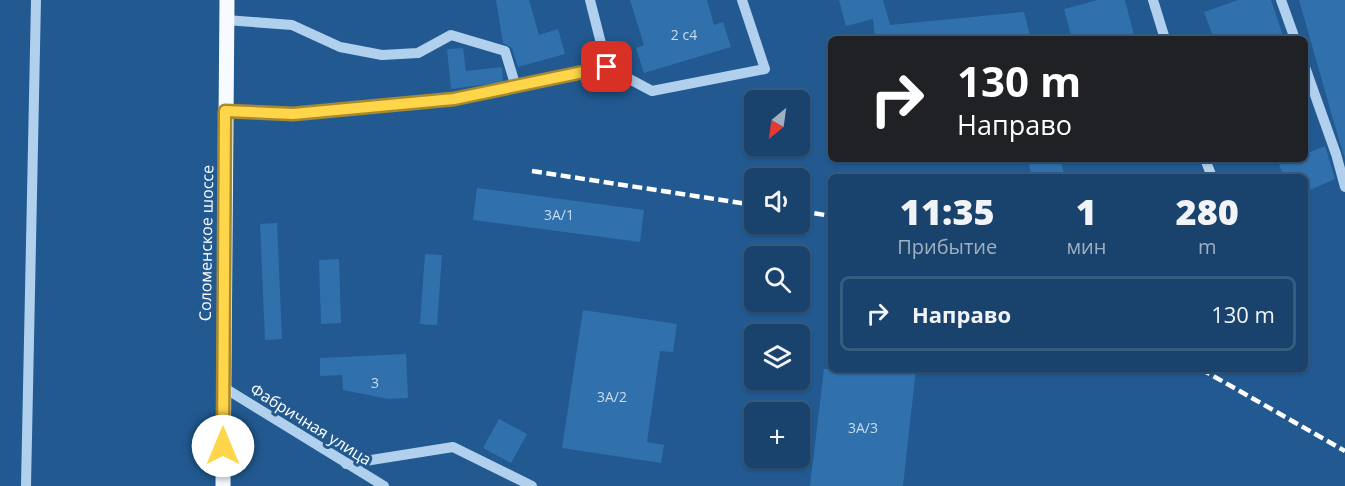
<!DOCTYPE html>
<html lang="ru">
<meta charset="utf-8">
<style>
:root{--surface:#19436c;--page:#224a72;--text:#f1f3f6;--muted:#9fb0c2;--line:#375c7f}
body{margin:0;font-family:"Open Sans",sans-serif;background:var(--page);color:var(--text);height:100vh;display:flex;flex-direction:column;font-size:22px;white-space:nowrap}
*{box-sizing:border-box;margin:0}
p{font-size:20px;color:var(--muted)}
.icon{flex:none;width:33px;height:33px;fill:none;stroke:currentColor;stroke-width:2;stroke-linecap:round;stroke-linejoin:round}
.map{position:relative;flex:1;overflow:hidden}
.drawer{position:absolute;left:828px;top:174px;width:480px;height:198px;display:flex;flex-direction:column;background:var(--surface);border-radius:9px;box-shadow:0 2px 4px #0004,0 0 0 2px var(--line)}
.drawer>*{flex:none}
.guide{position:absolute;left:828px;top:36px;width:480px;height:126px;border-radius:9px;box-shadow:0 2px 4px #0004,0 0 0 2px var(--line);background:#202124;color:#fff;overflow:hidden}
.needle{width:39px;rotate:209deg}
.tools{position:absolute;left:744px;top:90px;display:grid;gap:12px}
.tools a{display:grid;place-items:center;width:66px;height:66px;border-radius:9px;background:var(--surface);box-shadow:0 2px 4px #0004,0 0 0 2px var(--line);font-size:30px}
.pin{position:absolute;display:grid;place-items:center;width:51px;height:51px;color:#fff;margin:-26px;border-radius:12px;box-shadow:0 3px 9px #0006}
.me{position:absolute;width:66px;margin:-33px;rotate:0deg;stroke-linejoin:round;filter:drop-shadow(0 0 4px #0008)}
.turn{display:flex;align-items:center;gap:21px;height:126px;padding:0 30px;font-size:27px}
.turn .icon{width:78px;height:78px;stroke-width:2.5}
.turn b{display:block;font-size:42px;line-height:51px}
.eta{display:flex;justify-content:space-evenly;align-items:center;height:102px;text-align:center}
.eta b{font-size:36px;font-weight:800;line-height:42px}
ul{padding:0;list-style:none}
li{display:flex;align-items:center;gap:18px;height:75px;margin:0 12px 9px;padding:0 18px;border:3px solid var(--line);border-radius:9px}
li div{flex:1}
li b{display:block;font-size:22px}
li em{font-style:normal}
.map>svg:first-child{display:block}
.building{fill:#3071ad}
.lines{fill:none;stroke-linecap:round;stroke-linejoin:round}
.minor{stroke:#b1d0ed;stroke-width:10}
.major{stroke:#f7faff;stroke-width:15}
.rail{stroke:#fff;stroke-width:4.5;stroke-dasharray:10 4.5;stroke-linecap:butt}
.route-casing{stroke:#a68a30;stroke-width:15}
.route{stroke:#ffd54a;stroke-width:10}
.labels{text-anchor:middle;stroke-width:6;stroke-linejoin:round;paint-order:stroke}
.number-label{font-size:14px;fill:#cbdcea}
.street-label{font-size:16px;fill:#fff;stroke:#215990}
</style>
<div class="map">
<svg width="1345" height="486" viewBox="0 0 1345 486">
<rect width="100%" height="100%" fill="#215990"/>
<g class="building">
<path d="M496,0H529L539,35L558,29L565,54L518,67L512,48L503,43Z"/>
<path d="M630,0H707L714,25L723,22L731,47L644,73L636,48L644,45Z"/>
<path d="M839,0H883L890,25L1024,12L1031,39H875L873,19L846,26Z"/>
<path d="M1098,0H1125L1135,39H1072L1064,9Z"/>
<path d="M1238,0H1271L1284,39H1214L1204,12Z"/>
<path d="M1299,0H1345V158L1339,140Z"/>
<path d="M463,48L466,71L502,67L503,82L451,89L447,49Z"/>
<path d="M1325,146L1335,179L1305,192V177H1284L1279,165L1294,159H1305V154Z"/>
<path d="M1028,159H1060L1065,177H1032Z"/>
<path d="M477,188L644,210L640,242L473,220Z"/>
<path d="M277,223L282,339L265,340L260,224Z"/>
<path d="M425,254L442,255L437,325L420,324Z"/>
<path d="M339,259L341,323L321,324L319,260Z"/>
<path d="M583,310L677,324L673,352L660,351L647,442L664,445L661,463L562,448Z"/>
<path d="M406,354L408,398L389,399L343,390L342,375L320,376V358Z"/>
<path d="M824,369H916L903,486H810Z"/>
<path d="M499,419L527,434L511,463L483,448Z"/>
</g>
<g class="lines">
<g class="minor">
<path d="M590,0L607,67L652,91L765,69L742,0"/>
<path d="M1153,0L1165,39"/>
<path d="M1281,0L1295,39"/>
<path d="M226,20L292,25L340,47L382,55L418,53L451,35L505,51L516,87L607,67"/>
<path d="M1305,67L1336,154L1345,187"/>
<path d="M225,111L293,114L455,99L516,87"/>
<path d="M1205,159L1212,177"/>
<path d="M223,387L384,486"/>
<path d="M346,464L453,447L532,486"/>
<path d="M26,486L36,0"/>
</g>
<path class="major" d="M223,486L227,0"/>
<g class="rail">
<path d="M532,171L754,205"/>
<path d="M800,211L831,216"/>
<path d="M1201,369L1345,451"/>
</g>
</g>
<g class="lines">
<defs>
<path id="route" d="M223,446L225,111L293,114L454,99L607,67"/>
</defs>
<use href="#route" class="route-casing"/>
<use href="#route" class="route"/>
</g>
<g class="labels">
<g class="number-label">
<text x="684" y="40">2 с4</text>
<text x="559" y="220">3А/1</text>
<text x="375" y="388">3</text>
<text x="612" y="402">3А/2</text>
<text x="863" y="433">3А/3</text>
</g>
<g class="street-label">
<text transform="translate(206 243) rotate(-89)" y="6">Соломенское шоссе</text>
<text transform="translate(311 424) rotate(32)" y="6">Фабричная улица</text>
</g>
</g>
</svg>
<div class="tools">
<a><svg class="needle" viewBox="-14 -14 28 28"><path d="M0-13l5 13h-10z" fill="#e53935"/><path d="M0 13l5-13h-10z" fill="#9fb0c2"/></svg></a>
<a><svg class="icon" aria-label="sound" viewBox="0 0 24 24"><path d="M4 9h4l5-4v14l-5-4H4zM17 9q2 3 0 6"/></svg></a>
<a><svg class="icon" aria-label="search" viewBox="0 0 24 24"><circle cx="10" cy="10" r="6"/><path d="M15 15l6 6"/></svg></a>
<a><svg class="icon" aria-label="layers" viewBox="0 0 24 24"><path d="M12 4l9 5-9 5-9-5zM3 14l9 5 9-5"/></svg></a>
<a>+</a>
</div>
<div class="pin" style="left:607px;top:67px;background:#d93025"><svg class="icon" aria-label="arrive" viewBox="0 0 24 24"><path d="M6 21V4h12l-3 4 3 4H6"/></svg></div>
<svg class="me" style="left:223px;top:446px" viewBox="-20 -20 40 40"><circle r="19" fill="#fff"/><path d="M0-13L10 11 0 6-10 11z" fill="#ffd54a"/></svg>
<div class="guide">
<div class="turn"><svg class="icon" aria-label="right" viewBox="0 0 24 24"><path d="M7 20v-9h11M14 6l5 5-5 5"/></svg><div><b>130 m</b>Направо</div></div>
</div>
<section class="drawer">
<div class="eta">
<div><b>11:35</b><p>Прибытие</p></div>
<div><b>1</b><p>мин</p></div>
<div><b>280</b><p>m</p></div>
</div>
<ul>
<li><svg class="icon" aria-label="right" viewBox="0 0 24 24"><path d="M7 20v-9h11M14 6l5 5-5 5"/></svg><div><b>Направо</b></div><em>130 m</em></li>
</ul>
</section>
</div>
